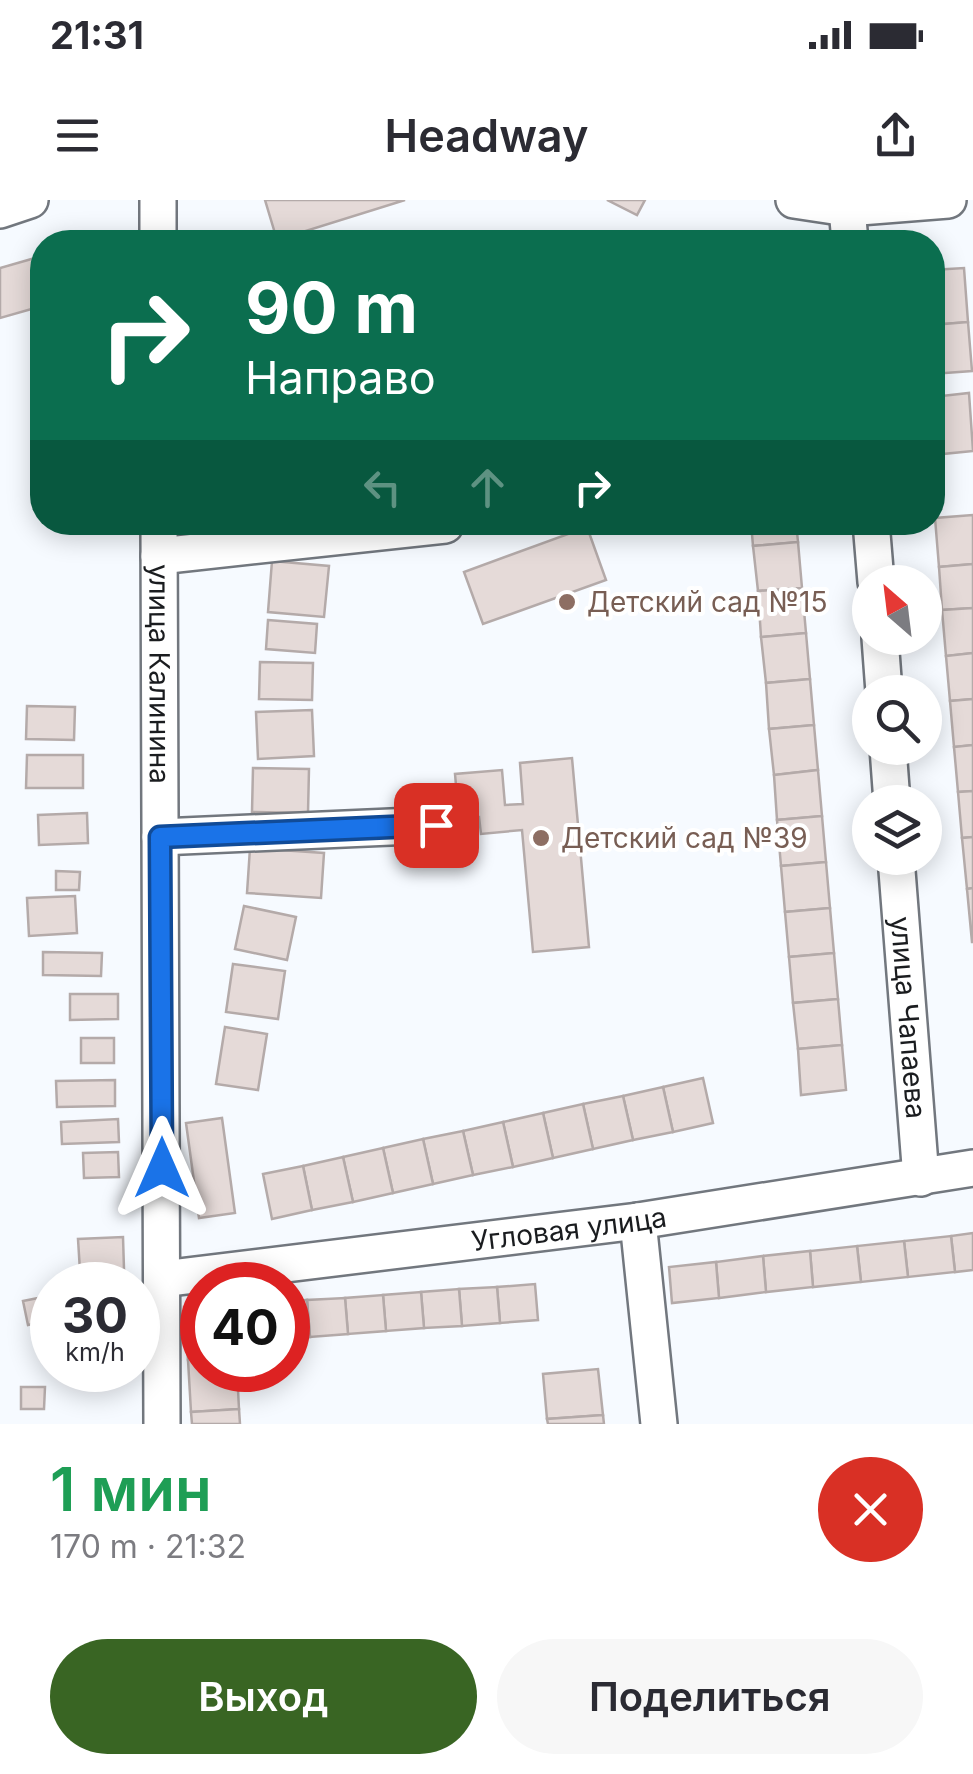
<!DOCTYPE html>
<html lang="ru">
<meta charset="utf-8">
<style>
:root{--surface:#fff;--page:#f7f7f7;--text:#2b2b33;--muted:#7c7c81;--accent:#396523}
body{margin:0;font-family:Inter,sans-serif;background:var(--page);color:var(--text);height:100vh;display:flex;flex-direction:column;font-size:38px;white-space:nowrap}
*{box-sizing:border-box;margin:0}
p{font-size:32px;color:var(--muted)}
.icon{flex:none;width:55px;height:55px;fill:none;stroke:currentColor;stroke-width:2;stroke-linecap:round;stroke-linejoin:round}
.map{position:relative;height:1224px;overflow:hidden}
.side{display:flex;flex-direction:column;background:var(--surface);flex:1}
.side>*{flex:none}
.top-card{position:absolute;left:30px;top:30px;width:915px;height:305px;border-radius:40px;box-shadow:0 5px 25px #0003;background:#0b6e4f;color:#fff;overflow:hidden}
.needle{width:65px;rotate:332deg}
.tools{position:absolute;left:852px;top:365px;display:grid;gap:20px}
.tools a{display:grid;place-items:center;width:90px;height:90px;border-radius:50%;background:var(--surface);box-shadow:0 5px 25px #0003;font-size:50px}
.speed{position:absolute;left:30px;top:1062px;display:flex;gap:20px;font-size:50px;font-weight:700;text-align:center}
.speed>*{display:grid;place-content:center;width:130px;height:130px;border-radius:50%;background:var(--surface);box-shadow:0 5px 25px #0003;line-height:1}
.speed small{font-size:25px;font-weight:400}
.speed .limit{border:15px solid #d22;background:#fff;color:#111}
.pin{position:absolute;display:grid;place-items:center;width:85px;height:85px;color:#fff;margin:-42px;border-radius:20px;box-shadow:0 5px 15px #0006}
.me{position:absolute;width:110px;margin:-55px;rotate:0deg;stroke-linejoin:round;filter:drop-shadow(0 0 8px #0008)}
.turn{display:flex;align-items:center;gap:35px;height:210px;padding:0 50px;font-size:45px}
.turn .icon{width:130px;height:130px;stroke-width:2.5}
.turn b{display:block;font-size:70px;line-height:85px}
.lanes{display:flex;align-items:center;height:95px;padding:0 50px;background:#0003;justify-content:center;gap:50px;direction:ltr}
.lanes .off{opacity:.35}
.round{display:grid;place-items:center;flex:none;width:105px;height:105px;border-radius:52px;background:var(--page)}
.overview{display:flex;align-items:center;justify-content:space-between;height:170px;padding:0 50px}
h1{font-size:60px;font-weight:600;line-height:75px;color:#1e9e55}
.primary-button{display:flex;gap:20px;margin-top:auto;padding:20px 50px}
.primary-button a{flex:1;height:115px;border-radius:60px;background:var(--accent);color:#fff;font-size:40px;font-weight:600;line-height:115px;text-align:center}
.primary-button a+a{background:var(--page);color:var(--text)}
.status{display:flex;justify-content:space-between;align-items:center;height:70px;padding:0 50px;background:var(--surface);direction:ltr}
.status svg{height:28px;fill:currentColor}
header{display:flex;justify-content:space-between;align-items:center;height:130px;padding:0 50px;background:var(--surface);font-size:45px;font-weight:600}
.map>svg:first-child{display:block}
.building{fill:#e5dad8;stroke:#b4aaa9;stroke-width:2.5}
.lines{fill:none;stroke-linecap:round;stroke-linejoin:round}
.minor-casing{stroke:#72777e;stroke-width:40}
.minor{stroke:#fff;stroke-width:35}
.route-casing{stroke:#114b97;stroke-width:25}
.route{stroke:#1a73e8;stroke-width:18}
.education-dot{fill:#8d6e63;stroke:#fff;stroke-width:4}
.labels{text-anchor:middle;stroke-width:8;stroke-linejoin:round;paint-order:stroke}
.education-label{font-size:28px;fill:#785e54;stroke:#fff;text-anchor:start}
.street-label{font-size:28px;fill:#1a1c1f;stroke:#fff}
</style>
<div class="status"><b>21:31</b><svg viewBox="0 0 49 12"><path d="M0 12V9h3v3zM5 12V6h3v6zM10 12V3h3v9zM15 12V0h3v12zM26 1h20v11H26zM47 4h2v5h-2z"/></svg></div>
<header><svg class="icon" aria-label="menu" viewBox="0 0 24 24"><path d="M4 6h16M4 12h16M4 18h16"/></svg>Headway<svg class="icon" aria-label="share" viewBox="0 0 24 24"><path d="M12 15V3M7 8l5-5 5 5M5 13v7h14v-7"/></svg></header>
<div class="map">
<svg width="973" height="1224" viewBox="0 0 973 1224">
<rect width="100%" height="100%" fill="#f6faff"/>
<g class="building">
<path d="M265,0H405L277,40Z"/>
<path d="M607,0H645L637,15Z"/>
<path d="M42,56V106L0,118V68Z"/>
<path d="M964,68L968,122L932,125V70Z"/>
<path d="M968,122L972,171L932,174V125Z"/>
<path d="M969,193L973,251L932,255V197Z"/>
<path d="M973,315V364L939,367L935,318Z"/>
<path d="M751,322H796L798,342L753,346Z"/>
<path d="M587,327L606,380L483,424L464,372Z"/>
<path d="M798,342L802,388L758,391L753,346Z"/>
<path d="M272,361L329,366L324,417L268,412Z"/>
<path d="M973,364V408L942,410L939,367Z"/>
<path d="M802,388L806,433L761,437L758,391Z"/>
<path d="M973,408V453L946,456L942,410Z"/>
<path d="M268,420L317,424L315,453L266,449Z"/>
<path d="M806,433L810,479L766,483L761,437Z"/>
<path d="M973,453V499L950,501L946,456Z"/>
<path d="M260,462L313,463L312,500L259,499Z"/>
<path d="M810,479L814,525L769,529L766,483Z"/>
<path d="M973,499V545L954,547L950,501Z"/>
<path d="M27,506L75,507L74,540L26,539Z"/>
<path d="M312,510L314,556L258,559L256,512Z"/>
<path d="M814,525L818,570L774,575L769,529Z"/>
<path d="M973,545V591L958,592L954,547Z"/>
<path d="M27,555H83V588H26Z"/>
<path d="M572,558L589,747L533,752L522,630L481,634L479,617L459,619L455,574L502,570L505,605L523,604L520,563Z"/>
<path d="M253,568L309,569L308,613L252,612Z"/>
<path d="M818,570L822,616L777,620L774,575Z"/>
<path d="M973,591V637L962,638L958,592Z"/>
<path d="M87,613L88,643L39,645L38,615Z"/>
<path d="M822,616L826,662L781,666L777,620Z"/>
<path d="M973,637V688L967,689L962,638Z"/>
<path d="M250,648L324,653L321,698L247,693Z"/>
<path d="M826,662L830,708L785,712L781,666Z"/>
<path d="M56,671L80,672L79,690H56Z"/>
<path d="M973,688V742H972L967,689Z"/>
<path d="M75,696L77,733L29,736L27,698Z"/>
<path d="M244,706L296,717L287,760L235,749Z"/>
<path d="M830,708L834,753L789,757L785,712Z"/>
<path d="M43,752L102,753L101,776L43,775Z"/>
<path d="M834,753L838,799L793,803L789,757Z"/>
<path d="M233,764L285,771L278,819L226,812Z"/>
<path d="M70,794H118V819L70,820Z"/>
<path d="M838,799L842,845L798,849L793,803Z"/>
<path d="M225,827L267,834L258,890L216,884Z"/>
<rect x="81" y="838" width="33" height="25"/>
<path d="M842,845L846,890L801,895L798,849Z"/>
<path d="M703,878L713,923L673,932L663,887Z"/>
<path d="M115,880V906L57,907L56,881Z"/>
<path d="M663,887L673,932L633,940L623,896Z"/>
<path d="M623,896L633,940L593,949L583,904Z"/>
<path d="M583,904L593,949L553,958L543,913Z"/>
<path d="M543,913L553,958L513,967L503,922Z"/>
<path d="M222,918L235,1013L199,1018L186,923Z"/>
<path d="M118,919L119,942L62,944L61,922Z"/>
<path d="M503,922L513,967L473,975L463,931Z"/>
<path d="M463,931L473,975L433,984L423,939Z"/>
<path d="M423,939L433,984L393,993L383,948Z"/>
<path d="M383,948L393,993L353,1002L343,957Z"/>
<path d="M118,952L119,977L84,978L83,953Z"/>
<path d="M343,957L353,1002L312,1010L303,966Z"/>
<path d="M303,966L312,1010L272,1019L263,974Z"/>
<path d="M973,1033V1070L955,1072L951,1036Z"/>
<path d="M951,1036L955,1072L908,1077L904,1041Z"/>
<path d="M123,1037L124,1069L80,1071L78,1039Z"/>
<path d="M904,1041L908,1077L861,1082L857,1046Z"/>
<path d="M857,1046L861,1082L813,1087L810,1051Z"/>
<path d="M810,1051L813,1087L766,1092L763,1056Z"/>
<path d="M763,1056L766,1092L719,1098L716,1062Z"/>
<path d="M716,1062L719,1098L672,1103L669,1067Z"/>
<path d="M535,1084L538,1120L500,1123L497,1087Z"/>
<path d="M497,1087L500,1123L462,1126L459,1089Z"/>
<path d="M459,1089L462,1126L424,1128L421,1092Z"/>
<path d="M421,1092L424,1128L386,1131L383,1095Z"/>
<path d="M383,1095L386,1131L348,1134L345,1098Z"/>
<path d="M48,1096L52,1120L28,1125L23,1101Z"/>
<path d="M345,1098L348,1134L310,1137L307,1100Z"/>
<path d="M307,1100L310,1137L288,1138V1102Z"/>
<path d="M202,1106V1159L188,1160L184,1107Z"/>
<path d="M202,1159V1170H237L239,1209L191,1212L188,1160Z"/>
<path d="M598,1169L603,1215L547,1219L543,1174Z"/>
<path d="M21,1187H45L44,1209H21Z"/>
<path d="M239,1209L240,1224H192L191,1212Z"/>
<path d="M603,1215L604,1224H548L547,1219Z"/>
</g>
<g class="lines">
<defs>
<g id="minor">
<path d="M158,0V42"/>
<path d="M794,0L847,8L948,0"/>
<path d="M847,8L850,42"/>
<path d="M0,10L30,0"/>
<path id="s1" d="M159,322L162,1224"/>
<path d="M871,322L876,382"/>
<path d="M159,356L445,325"/>
<path d="M880,438L884,492"/>
<path d="M888,548L892,602"/>
<path d="M160,637L436,625"/>
<path id="s2" d="M896,658L921,978"/>
<path d="M638,1021L659,1224"/>
<path id="s3" d="M162,1079L638,1021L973,968"/>
</g>
</defs>
<use href="#minor" class="minor-casing"/>
<use href="#minor" class="minor"/>
</g>
<g class="lines">
<defs>
<path id="route" d="M162,968L160,637L436,625"/>
</defs>
<use href="#route" class="route-casing"/>
<use href="#route" class="route"/>
</g>
<g class="education-dot">
<circle cx="567" cy="402" r="10"/>
<circle cx="541" cy="638" r="10"/>
</g>
<g class="labels">
<g class="education-label">
<text x="587" y="412">Детский сад №15</text>
<text x="561" y="648">Детский сад №39</text>
</g>
<g class="street-label">
<text dy="10" stroke="none"><textPath href="#s1" startOffset="152">улица Калинина</textPath></text>
<text dy="10" stroke="none"><textPath href="#s2" startOffset="160">улица Чапаева</textPath></text>
<text dy="10" stroke="none"><textPath href="#s3" startOffset="410">Угловая улица</textPath></text>
</g>
</g>
</svg>
<div class="tools">
<a><svg class="needle" viewBox="-14 -14 28 28"><path d="M0-13l5 13h-10z" fill="#e53935"/><path d="M0 13l5-13h-10z" fill="#7c7c81"/></svg></a>
<a><svg class="icon" aria-label="search" viewBox="0 0 24 24"><circle cx="10" cy="10" r="6"/><path d="M15 15l6 6"/></svg></a>
<a><svg class="icon" aria-label="layers" viewBox="0 0 24 24"><path d="M12 4l9 5-9 5-9-5zM3 14l9 5 9-5"/></svg></a>
</div>
<div class="speed"><div>30<small>km/h</small></div><div class="limit">40</div></div>
<div class="pin" style="left:436px;top:625px;background:#d93025"><svg class="icon" aria-label="arrive" viewBox="0 0 24 24"><path d="M6 21V4h12l-3 4 3 4H6"/></svg></div>
<svg class="me" style="left:162px;top:968px" viewBox="-20 -20 40 40"><path d="M0-17L14 15 0 8-14 15z" fill="#1a73e8" stroke="#fff" stroke-width="4"/></svg>
<div class="top-card">
<div class="turn"><svg class="icon" aria-label="right" viewBox="0 0 24 24"><path d="M7 20v-9h11M14 6l5 5-5 5"/></svg><div><b>90 m</b>Направо</div></div>
<div class="lanes"><svg class="icon off" aria-label="left" viewBox="0 0 24 24"><path d="M17 20v-9H6M10 6l-5 5 5 5"/></svg><svg class="icon off" aria-label="ahead" viewBox="0 0 24 24"><path d="M12 20V5M6 11l6-6 6 6"/></svg><svg class="icon" aria-label="right" viewBox="0 0 24 24"><path d="M7 20v-9h11M14 6l5 5-5 5"/></svg></div>
</div>
</div>
<section class="side">
<div class="overview"><div><h1>1 мин</h1><p>170 m · 21:32</p></div><a class="round" style="background:#d93025;color:#fff"><svg class="icon" aria-label="close" viewBox="0 0 24 24"><path d="M6 6l12 12M18 6L6 18"/></svg></a></div>
<div class="primary-button"><a>Выход</a><a>Поделиться</a></div>
</section>
